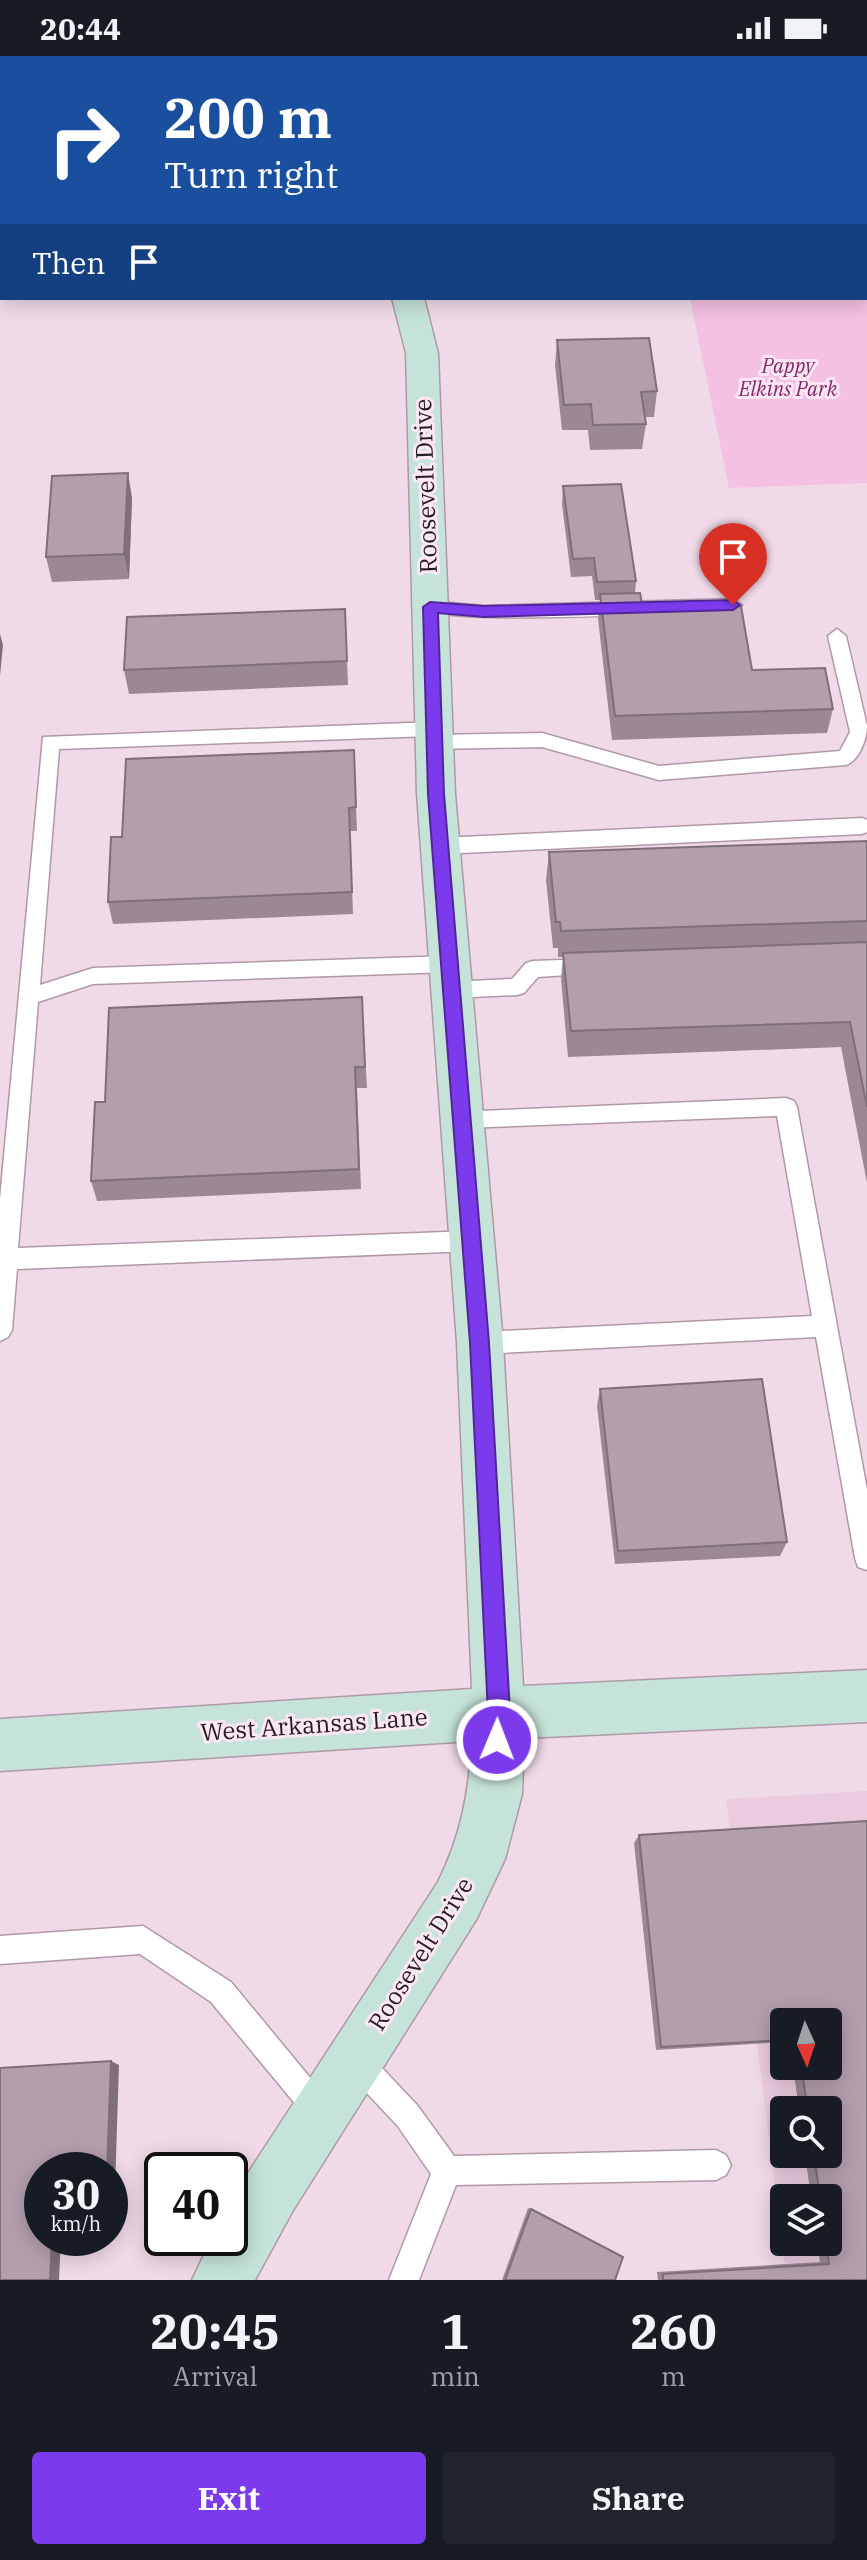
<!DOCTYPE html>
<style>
:root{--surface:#171b24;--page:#20242c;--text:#f1f3f6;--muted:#9ea1a6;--accent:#7c3aed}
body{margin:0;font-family:"IBM Plex Serif",serif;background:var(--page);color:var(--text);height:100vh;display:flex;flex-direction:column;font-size:30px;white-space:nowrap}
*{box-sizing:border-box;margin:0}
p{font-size:26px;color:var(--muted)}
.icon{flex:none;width:44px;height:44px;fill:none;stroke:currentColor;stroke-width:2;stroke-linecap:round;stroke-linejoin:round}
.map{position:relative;height:2224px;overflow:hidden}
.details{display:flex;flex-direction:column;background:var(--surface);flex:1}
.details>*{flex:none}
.hud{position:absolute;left:0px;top:0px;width:868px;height:244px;box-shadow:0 4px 20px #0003;background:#1a4fa0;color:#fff;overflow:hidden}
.needle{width:52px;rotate:177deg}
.controls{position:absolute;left:770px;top:1952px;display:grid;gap:16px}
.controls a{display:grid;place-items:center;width:72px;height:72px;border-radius:8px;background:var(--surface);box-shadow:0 4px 20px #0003;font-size:40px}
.speed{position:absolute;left:24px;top:2096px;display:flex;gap:16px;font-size:40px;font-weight:700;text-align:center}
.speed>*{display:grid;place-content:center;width:104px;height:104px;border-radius:50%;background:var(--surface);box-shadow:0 4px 20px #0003;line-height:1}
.speed small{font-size:20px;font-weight:400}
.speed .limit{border:4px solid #111;border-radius:12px;background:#fff;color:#111}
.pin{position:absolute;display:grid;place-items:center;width:68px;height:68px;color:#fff;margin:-82px -34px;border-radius:50% 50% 50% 0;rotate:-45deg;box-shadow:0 0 8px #0007}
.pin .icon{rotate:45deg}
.me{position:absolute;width:88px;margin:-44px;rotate:1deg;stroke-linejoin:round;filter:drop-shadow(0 0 6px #0008)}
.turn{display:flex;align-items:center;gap:28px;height:168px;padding:0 32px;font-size:36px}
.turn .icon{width:104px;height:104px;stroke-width:2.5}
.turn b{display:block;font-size:56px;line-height:68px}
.then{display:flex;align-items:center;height:76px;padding:0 32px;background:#0003;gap:16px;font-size:30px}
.eta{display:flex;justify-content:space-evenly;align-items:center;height:136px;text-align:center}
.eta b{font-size:48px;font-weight:700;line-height:56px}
.cta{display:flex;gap:16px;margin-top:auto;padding:16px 32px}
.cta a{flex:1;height:92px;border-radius:8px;background:var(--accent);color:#fff;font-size:32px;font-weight:700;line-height:92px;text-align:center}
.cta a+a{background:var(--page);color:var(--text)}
.status{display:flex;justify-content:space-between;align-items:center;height:56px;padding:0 40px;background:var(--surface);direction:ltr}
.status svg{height:22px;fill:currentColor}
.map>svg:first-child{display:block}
.built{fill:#ebccdf;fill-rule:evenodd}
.green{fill:#f4c1e2}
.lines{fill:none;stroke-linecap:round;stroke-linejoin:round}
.lane-casing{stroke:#af99a7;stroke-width:3}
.secondary-casing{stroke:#af99a7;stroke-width:3}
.lane{fill:#fff;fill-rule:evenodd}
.secondary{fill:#c5e3d9;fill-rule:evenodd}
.wall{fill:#9b8894}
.shaded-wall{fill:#7e6f78}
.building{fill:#b49eac;stroke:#7e6f78;stroke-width:2}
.route{fill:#7c3aed;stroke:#51269a;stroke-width:2}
.labels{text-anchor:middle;stroke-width:6;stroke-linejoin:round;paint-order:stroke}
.far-park-label{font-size:20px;font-style:italic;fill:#7f2567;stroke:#fee7f5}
.street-label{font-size:24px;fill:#251d22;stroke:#fee7f5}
</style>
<div class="status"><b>20:44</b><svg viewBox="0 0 49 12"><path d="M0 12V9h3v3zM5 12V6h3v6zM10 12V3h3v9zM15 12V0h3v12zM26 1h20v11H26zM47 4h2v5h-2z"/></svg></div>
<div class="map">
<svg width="867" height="2224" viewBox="0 0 867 2224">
<rect width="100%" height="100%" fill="#f1dae8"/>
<path class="built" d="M867,1735V2224H787L726,1743ZM784,1966H828V2010H784ZM784,2054H828V2098H784ZM784,2142H828V2186H784Z"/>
<path class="green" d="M816,0H867V427L729,432L690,242H866V2H811Z"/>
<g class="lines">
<defs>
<g id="lane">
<path d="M733,543L742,549L733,555C692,556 436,571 421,551L430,545L484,550Z"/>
<path d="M837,573L846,580L867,670C867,683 859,705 846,709L659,724L542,691L435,693L426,686L431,680L59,693L40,929L93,912L450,900L457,902L460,908L457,914L450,916L93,928L38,946L18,1192L472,1175L480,1178L483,1185L480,1192L472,1195L17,1213L12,1274L8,1281L0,1285V1143L43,681L434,666L443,673L438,679L542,677L659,710L840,695L850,676L828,580Z"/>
<path d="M862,762L867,764V776L862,778L440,798L433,795L430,790L433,785L440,782Z"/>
<path d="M590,903L597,905L600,911L597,917L538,921L524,937L517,939L451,942L444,940L441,934L444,928L451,926L512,923L526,907L533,905Z"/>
<path d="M786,1042L794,1045L797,1051L867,1434V1514L858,1511L855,1502L816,1281L480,1298L472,1295L468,1287L472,1279L480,1276L812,1260L777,1060L462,1072L454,1070L451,1063L454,1056Z"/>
<path d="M143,1870L231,1926L331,2047L335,2057L331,2067L321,2071L311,2067L211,1946L140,1898L0,1908V1880Z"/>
<path d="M355,1990L365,1994L417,2049L454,2100L716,2094L726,2099L731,2109L726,2119L716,2124L456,2129L419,2224H389L431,2118L397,2069L345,2014L341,2004L345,1994Z"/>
</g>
<g id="secondary">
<path d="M254,0H282L283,2H255Z"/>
<path d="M392,242H424L438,297L455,738L503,1287L523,1630L867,1614V1666L524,1682L522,1738L505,1803L476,1864L292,2156L255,2224H192L212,2182H230V2150L250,2114L438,1826C461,1780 469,1736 472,1685L0,1715V1663L472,1633L457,1287L417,738L406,297Z"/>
</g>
</defs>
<use href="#lane" class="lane-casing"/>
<use href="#secondary" class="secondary-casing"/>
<use href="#lane" class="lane"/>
<use href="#secondary" class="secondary"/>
</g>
<g class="wall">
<path d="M557,284L657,335L654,361H645L646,368L642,393L590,394L588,374H562L555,309Z"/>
<path d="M563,430L636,525L635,537L643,553L752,614L833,653L827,677L612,684L598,563L600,544H595L592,520L571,521L562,448Z"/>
<path d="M132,442L129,523L52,526L46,501Z"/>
<path d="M345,553L348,629L129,638L124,614Z"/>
<path d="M354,694L357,775H350L353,858L113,868L108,846L122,781Z"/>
<path d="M867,785V1127L841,991L568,1001L561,923L563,901H558V892H553L546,824L549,796Z"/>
<path d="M362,941L367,1032H357L361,1133L97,1145L91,1125L105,1046Z"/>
<path d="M600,1333L787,1486L780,1500L615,1508L597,1350Z"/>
<path d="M867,1765V2224H658L657,2216L820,2206L817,2186H828V2142H811L805,2098H828V2054H799L793,2010H828L784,1966V1986L656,1994L634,1787L639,1779Z"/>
<path d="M528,2152L531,2153L615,2224H502Z"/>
</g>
<g class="shaded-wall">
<path d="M128,417L132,442L129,523L124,498Z"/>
<path d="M0,578L3,589L0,620Z"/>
<path d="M111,2005L119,2009L115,2132H110V2114H107Z"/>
<path d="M52,2182H61L59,2224H50Z"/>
</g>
<g class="building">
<path d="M539,0H584L585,2H539Z"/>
<path d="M649,282L657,335L641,336L646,368L593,369L591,348L564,349L557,284Z"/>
<path d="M128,417L124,498L46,501L52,420Z"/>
<path d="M621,428L636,525L597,526L594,502L573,503L563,430Z"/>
<path d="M640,537L643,553L741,550L752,614L825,612L833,653L615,660L600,538Z"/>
<path d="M345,553L347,605L124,614L127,561Z"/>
<path d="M354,694L356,751L349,752L352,836L108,846L111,781H122L126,703Z"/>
<path d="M867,785V865L561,875L560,866H556L549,796Z"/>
<path d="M867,886V1051L850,966L571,975L563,897Z"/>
<path d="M362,941L365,1011H355L359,1113L91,1125L95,1046H105L109,952Z"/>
<path d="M762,1323L787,1486L618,1495L600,1333Z"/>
<path d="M867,1765V2224H663V2218L829,2208L826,2186H828V2142H820L814,2098H828V2054H808L801,2010H828V1966H784V1984L661,1991L639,1779Z"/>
<path d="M111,2005L107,2114H42V2182H52L50,2224H0V2012Z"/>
<path d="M531,2153L623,2201L615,2224H505Z"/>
</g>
<path class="route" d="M733,544L740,549L733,554L484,561L438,557L444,738L489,1287L510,1657L505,1692L497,1695L490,1692L487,1684L488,1657L470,1287L428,738L423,551L430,546L484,550Z"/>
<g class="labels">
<g class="far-park-label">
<text x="788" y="317">Pappy<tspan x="788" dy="23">Elkins Park</tspan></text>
</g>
<g class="street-label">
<text transform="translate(426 430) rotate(-92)" y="8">Roosevelt Drive</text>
<text transform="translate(314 1669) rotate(-4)" y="8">West Arkansas Lane</text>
<text transform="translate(421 1898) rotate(-58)" y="8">Roosevelt Drive</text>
</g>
</g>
</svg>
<div class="controls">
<a><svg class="needle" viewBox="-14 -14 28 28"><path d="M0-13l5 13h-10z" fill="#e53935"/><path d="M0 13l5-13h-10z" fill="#9ea1a6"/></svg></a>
<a><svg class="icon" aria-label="search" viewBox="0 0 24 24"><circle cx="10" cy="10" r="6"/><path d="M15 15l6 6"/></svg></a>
<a><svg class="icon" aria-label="layers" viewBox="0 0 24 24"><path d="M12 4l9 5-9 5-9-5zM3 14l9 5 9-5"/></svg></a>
</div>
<div class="speed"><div>30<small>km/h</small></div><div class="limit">40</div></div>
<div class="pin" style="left:733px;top:549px;background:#d93025"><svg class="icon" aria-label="arrive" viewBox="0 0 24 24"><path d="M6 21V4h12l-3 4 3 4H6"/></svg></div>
<svg class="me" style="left:497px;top:1684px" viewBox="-20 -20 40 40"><circle r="17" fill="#7c3aed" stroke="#fff" stroke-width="3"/><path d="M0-11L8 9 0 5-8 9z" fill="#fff"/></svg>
<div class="hud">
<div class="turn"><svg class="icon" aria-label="right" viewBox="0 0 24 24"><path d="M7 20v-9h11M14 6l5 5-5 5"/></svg><div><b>200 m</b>Turn right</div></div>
<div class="then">Then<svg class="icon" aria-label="arrive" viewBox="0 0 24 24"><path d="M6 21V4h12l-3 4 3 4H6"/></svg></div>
</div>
</div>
<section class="details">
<div class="eta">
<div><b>20:45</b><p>Arrival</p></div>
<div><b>1</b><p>min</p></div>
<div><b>260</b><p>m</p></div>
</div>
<div class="cta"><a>Exit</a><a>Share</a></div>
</section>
